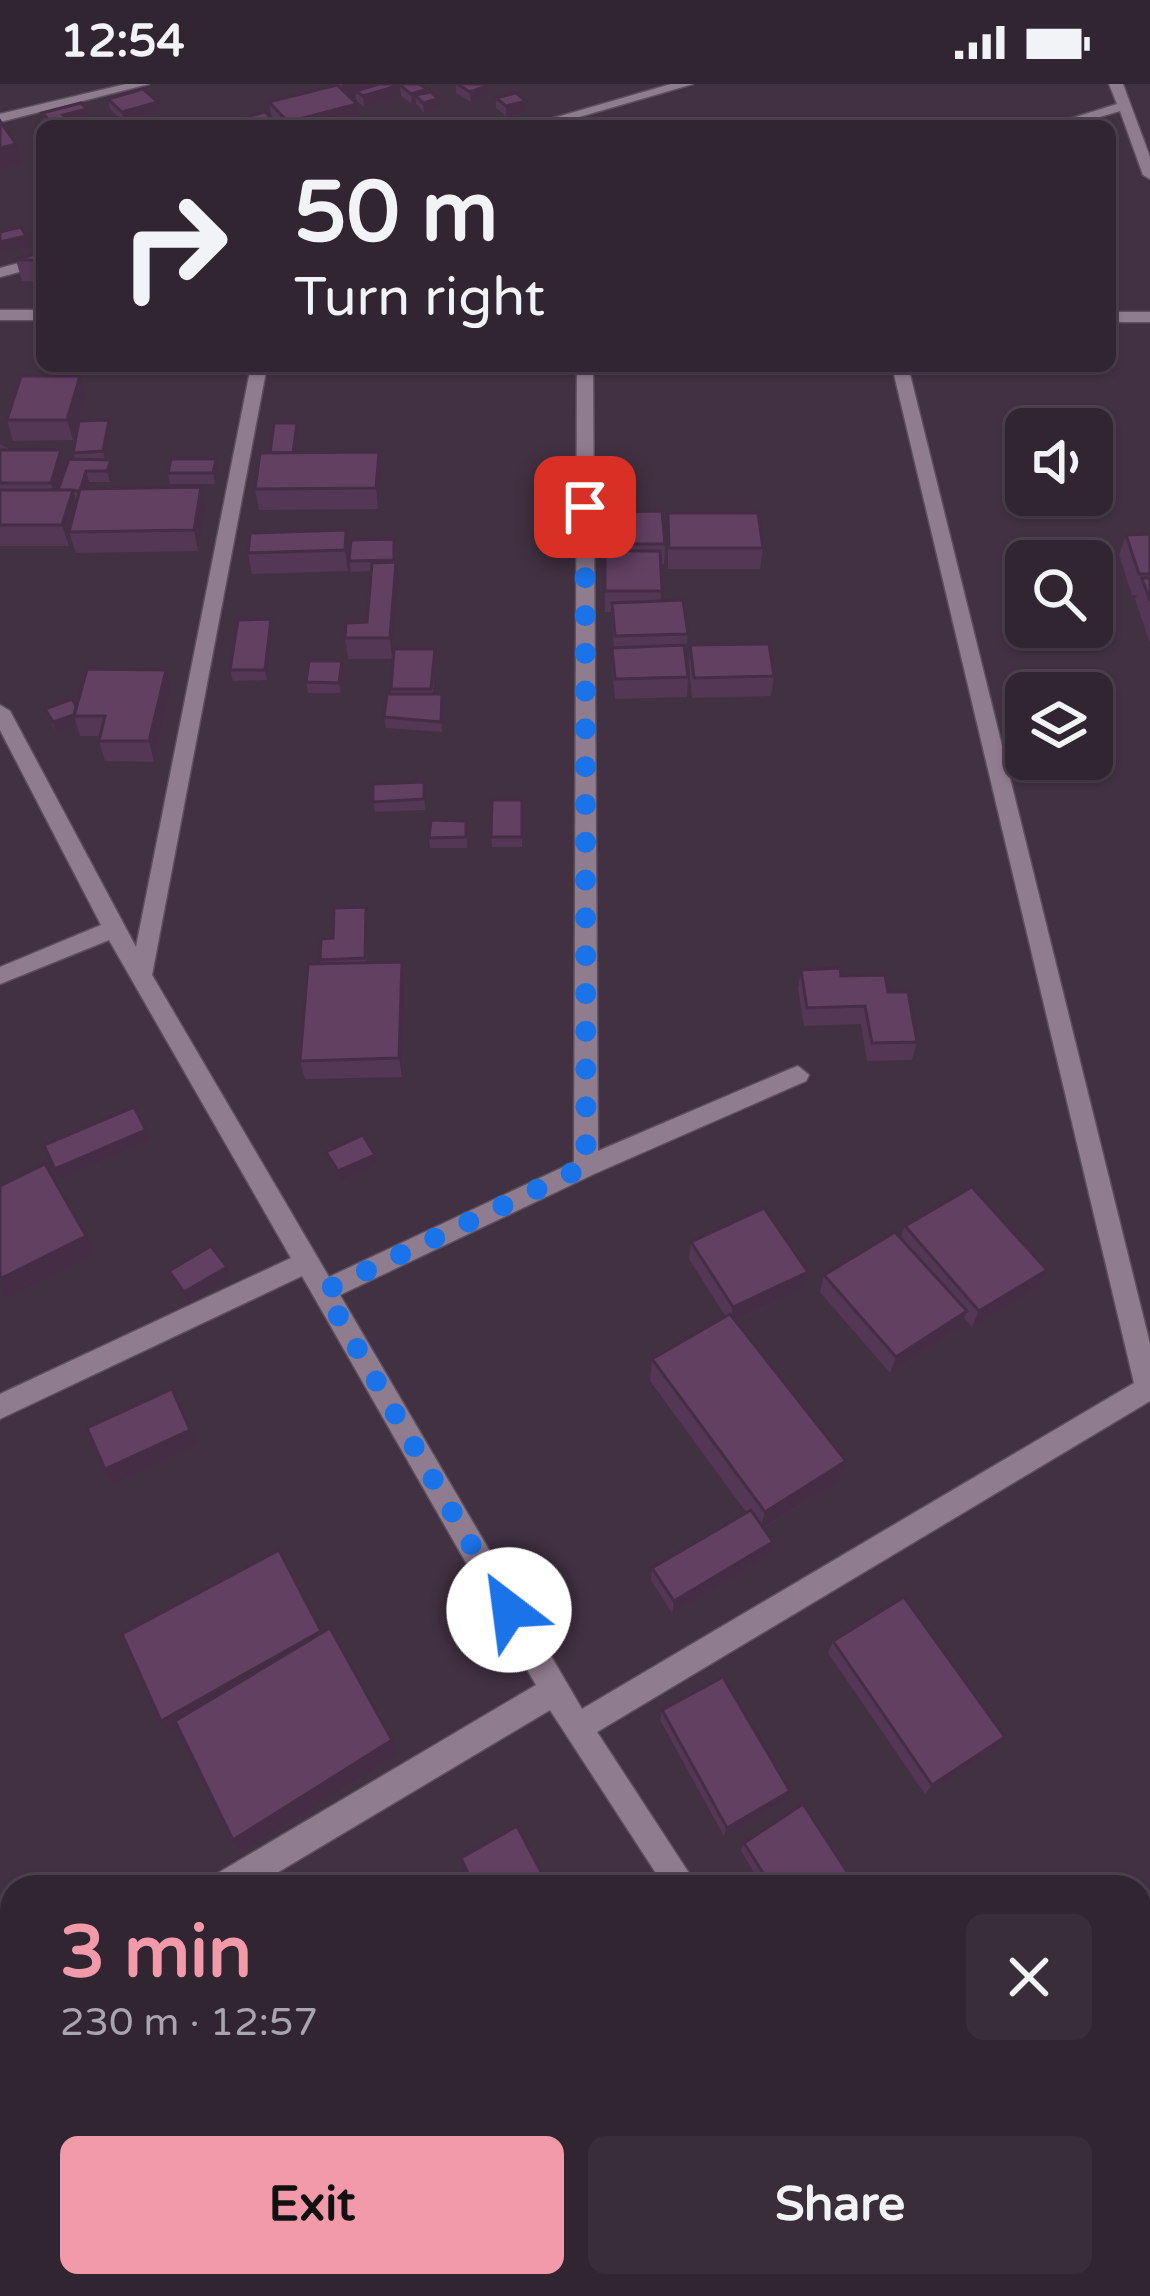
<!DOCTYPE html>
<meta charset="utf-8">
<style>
:root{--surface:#322532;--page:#3a2d3a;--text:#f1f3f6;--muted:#a8a5ac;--line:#4d424d;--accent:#f39aaa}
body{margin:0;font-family:"Varela Round",sans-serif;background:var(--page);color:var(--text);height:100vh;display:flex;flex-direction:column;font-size:45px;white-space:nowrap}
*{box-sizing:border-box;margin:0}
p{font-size:39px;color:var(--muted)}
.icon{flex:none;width:66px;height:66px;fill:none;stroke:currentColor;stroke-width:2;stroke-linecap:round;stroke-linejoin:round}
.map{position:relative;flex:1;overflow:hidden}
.side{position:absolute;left:0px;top:1791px;width:1152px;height:423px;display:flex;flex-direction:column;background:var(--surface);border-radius:36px 36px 0 0;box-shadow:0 3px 9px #0004,0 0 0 3px var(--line)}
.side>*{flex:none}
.banner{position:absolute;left:36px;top:36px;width:1080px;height:252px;border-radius:18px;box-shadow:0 3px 9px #0004,0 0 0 3px var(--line);background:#322532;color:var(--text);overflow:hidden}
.buttons{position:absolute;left:1005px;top:324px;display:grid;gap:24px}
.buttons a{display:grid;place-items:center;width:108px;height:108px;border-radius:18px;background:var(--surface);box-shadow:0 3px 9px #0004,0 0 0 3px var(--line);font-size:60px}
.pin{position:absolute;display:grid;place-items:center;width:102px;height:102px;color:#fff;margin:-51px;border-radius:24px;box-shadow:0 6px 18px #0006}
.me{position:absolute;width:132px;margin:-66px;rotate:330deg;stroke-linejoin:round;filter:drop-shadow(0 0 9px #0008)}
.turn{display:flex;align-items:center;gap:42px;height:252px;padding:0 60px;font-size:54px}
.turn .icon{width:156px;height:156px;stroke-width:2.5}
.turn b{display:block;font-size:84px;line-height:102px}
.round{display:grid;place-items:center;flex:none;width:126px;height:126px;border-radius:18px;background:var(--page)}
.headline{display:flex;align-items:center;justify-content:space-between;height:204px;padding:0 60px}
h1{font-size:72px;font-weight:700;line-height:90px;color:var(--accent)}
.cta{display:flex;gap:24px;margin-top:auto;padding:24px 60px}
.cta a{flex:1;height:138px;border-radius:18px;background:var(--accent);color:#111;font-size:48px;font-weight:700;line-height:138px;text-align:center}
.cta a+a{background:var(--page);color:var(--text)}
.status{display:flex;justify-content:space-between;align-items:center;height:84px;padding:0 60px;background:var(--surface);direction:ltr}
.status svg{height:33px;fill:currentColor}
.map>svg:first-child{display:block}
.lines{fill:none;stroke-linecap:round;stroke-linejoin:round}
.minor-casing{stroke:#5d505d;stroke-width:3}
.minor{fill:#907c8f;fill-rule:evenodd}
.wall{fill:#543754}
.shaded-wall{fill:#452d45}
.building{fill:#624062;stroke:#452d45;stroke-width:3}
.route{stroke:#1a73e8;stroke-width:21;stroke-dasharray:0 37.8}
</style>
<div class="status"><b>12:54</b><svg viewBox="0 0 49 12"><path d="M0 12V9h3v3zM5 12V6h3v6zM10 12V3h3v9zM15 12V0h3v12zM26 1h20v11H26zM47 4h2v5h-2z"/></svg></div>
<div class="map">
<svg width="1150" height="2212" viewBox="0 0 1150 2212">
<rect width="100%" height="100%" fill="#423142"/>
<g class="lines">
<defs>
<g id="minor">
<path d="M126,0H149L0,38V30Z"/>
<path d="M671,0H693L548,42H526Z"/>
<path d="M1109,0H1123L1150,73V95L1143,91L1120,27L1069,42H1047L1117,20Z"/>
<path d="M42,173V182L0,193V184Z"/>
<rect x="0" y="226" width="42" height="10"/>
<rect x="1110" y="228" width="40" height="10"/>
<path d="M251,282H267L152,891L329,1193L574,1078L577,282H593L598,1067L790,985L798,982L809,991L806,997L594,1090L340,1211L582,1625L1134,1299L892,282H908L1150,1260V1317L597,1648L698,1803H665L550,1626L253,1803H209L213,1792L536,1601L302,1192L0,1335V1310L291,1174L109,856L0,900V883L101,841L0,646V621L10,627L136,863Z"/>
<path d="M12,1912V1947L0,1952V1917Z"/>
<path d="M1150,2052V2089L1140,2093V2056Z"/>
<path d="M936,2202H979L975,2212H932Z"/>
</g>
</defs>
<use href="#minor" class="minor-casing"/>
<use href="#minor" class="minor"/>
</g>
<g class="wall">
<path d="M333,0H419L427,5L439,25L424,29L416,19L412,20L401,12L364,23L357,17L356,14L352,15L360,40L352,42H276L272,37L269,18L333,2Z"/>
<path d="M456,0L488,12L471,18L456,9Z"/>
<path d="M496,14L526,17V28L506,32L496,24Z"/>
<path d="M108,15L158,18L160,28L124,38L110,25Z"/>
<path d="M87,25L89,35L70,42H47L45,39L42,29Z"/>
<path d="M42,168V197H22L16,176Z"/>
<path d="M86,313L73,356L13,357L7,336Z"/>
<path d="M297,339L299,350L296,369L379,368L382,389L378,425L259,426L255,405L270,369Z"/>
<path d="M111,347L106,376H111L114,387L110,398H89L87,405L206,424L198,467L76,469L71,454L69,462H0V360L10,366L66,384L75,375L73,369Z"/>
<path d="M216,375L218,386L215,400H170L168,389Z"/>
<path d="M608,428L665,460L664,480H660L661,517L688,550L685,571L688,593L687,613L615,615L612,585V564H614L611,528H605V467H609Z"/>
<path d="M668,429L763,464L760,485H668Z"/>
<path d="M346,446L348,467V487L252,490L248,469Z"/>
<path d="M1150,450V559L1135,515L1137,511H1132L1119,471L1126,451Z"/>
<path d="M396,466L395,479L399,499L392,575H348L345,554L367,538L371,487L351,488L349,477Z"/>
<path d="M271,535L273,546L267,596L233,597L230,586Z"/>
<path d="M690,561L774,592L771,612L692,614L689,582Z"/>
<path d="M435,576L433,610L443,620L442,648L386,644L384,633L391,610V605Z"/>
<path d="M342,577L343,588L341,609H308L306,598Z"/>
<path d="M171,606L154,678L105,677L99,657L100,652H80L77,642L56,649L45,625L76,622Z"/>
<path d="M424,698L425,726L375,728L373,718Z"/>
<path d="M522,716V763H492L491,753Z"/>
<path d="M466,737L467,764H430L429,754Z"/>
<path d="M367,833V879L402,878L405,897L402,993L305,995L300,977L321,880L320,876L333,854Z"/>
<path d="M801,886L841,892L888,908L917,958L912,976L867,977L861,940L804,942L798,905Z"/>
<path d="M905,1142L1047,1186L1039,1203L972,1243L964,1234L960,1243L890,1289L820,1208L824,1191L900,1154Z"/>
<path d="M691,1158L808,1188L804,1204L735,1237L846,1377L839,1397L764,1444L769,1471L672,1529L651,1496L652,1484L746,1428L650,1297L652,1275L726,1233L689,1175Z"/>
<path d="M833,1557L1005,1653L996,1663L925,1710L828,1569Z"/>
<path d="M662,1626L790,1707L785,1716L724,1752L660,1636Z"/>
<path d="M744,1759L857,1803H763L741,1767Z"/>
</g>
<g class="shaded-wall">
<path d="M342,0H376V8L381,0H412L400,3L401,12L364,23L363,12L356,7V14L344,17Z"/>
<path d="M487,2L488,12L471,18L470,8Z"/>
<path d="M427,5V16L415,11L416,19L412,20L411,10Z"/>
<path d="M438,15L439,25L424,29L423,19Z"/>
<path d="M526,17V28L506,32V22Z"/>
<path d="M158,18L160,28L124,38L122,28Z"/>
<path d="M357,20L360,40L352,42H289L288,38Z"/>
<path d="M87,25L89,35L70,42H54L63,31Z"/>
<path d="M271,33L272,42H248L247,40Z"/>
<path d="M16,60L21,80L0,85V64Z"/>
<path d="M26,152L29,162L0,169V158Z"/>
<path d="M80,292L86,313L73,356L67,336Z"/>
<path d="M109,336L111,347L106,378L103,367Z"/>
<path d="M297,339L299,350L293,386L292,375Z"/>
<path d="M61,366L67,387L57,420L51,399Z"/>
<path d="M379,368L382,389L378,425L376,404Z"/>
<path d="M216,375L218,386L215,400L213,389Z"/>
<path d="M111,376L114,387L110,398L107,387Z"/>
<path d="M86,387L89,398L83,418L80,407Z"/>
<path d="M201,403L206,424L198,467L194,446Z"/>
<path d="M73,406L79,427L69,448L71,454L69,462L62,441Z"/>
<path d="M346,446L348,467V487L345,466Z"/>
<path d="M396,478L399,499L392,575L390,554Z"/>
<path d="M271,535L273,546L267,596L265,586Z"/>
<path d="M342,577L343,588L341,609L339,599Z"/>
<path d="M166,586L171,606L154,678L149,657Z"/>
<path d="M74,632L77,642L56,649L53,638Z"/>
<path d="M402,878L405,897L402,993L399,974Z"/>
<path d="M146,1046L149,1055L60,1094L55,1085Z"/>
<path d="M375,1071L376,1080L340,1096L338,1087Z"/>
<path d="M86,1152L95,1169L6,1214L0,1203V1195Z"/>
<path d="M227,1183L230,1192L188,1217L184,1208Z"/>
<path d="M1047,1186L1039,1203L972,1243L979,1227Z"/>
<path d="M808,1188L804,1204L730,1239L733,1223Z"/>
<path d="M967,1227L960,1243L890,1289L896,1273Z"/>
<path d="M172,1305L198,1360L114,1399L105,1385Z"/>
<path d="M846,1377L839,1397L760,1446L765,1428Z"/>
<path d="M773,1458L769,1471L672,1529L674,1517Z"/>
<path d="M321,1547L326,1559L170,1647L161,1637Z"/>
<path d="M1005,1653L996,1663L925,1710L932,1701Z"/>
<path d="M392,1656L398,1669L243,1767L233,1756Z"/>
<path d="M790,1707L785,1716L724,1752L727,1744Z"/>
</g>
<g class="building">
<path d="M379,0H419L427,5L411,10L400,1L363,12L356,7Z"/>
<path d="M457,0H484L487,2L470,8Z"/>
<path d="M337,1L357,20L288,38L269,18Z"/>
<path d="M143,5L158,18L122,28L108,15Z"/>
<path d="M431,8L438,15L423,19L415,11Z"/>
<path d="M516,9L526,17L506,22L496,14Z"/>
<path d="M81,19L87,25L63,31L68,36L53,40L42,29Z"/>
<path d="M265,28L271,33L247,40L250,42H222L220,40Z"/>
<path d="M0,37L16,60L0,64Z"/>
<path d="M21,143L26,152L0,158V148Z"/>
<path d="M42,168V176H16Z"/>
<path d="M21,292H80L67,336H7Z"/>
<path d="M109,336L103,367L73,369L79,337Z"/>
<path d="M274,339H297L293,369H270Z"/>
<path d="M0,366H61L51,399H0Z"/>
<path d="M379,368L376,404L255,405L260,369Z"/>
<path d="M69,375L111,376L107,387H86L80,407L58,406Z"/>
<path d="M171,375H216L213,389H168Z"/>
<path d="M201,403L194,446L69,448L80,405Z"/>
<path d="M0,406H73L62,441H0Z"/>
<path d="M662,427L665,460H610L608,428Z"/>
<path d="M668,429H758L763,464H669Z"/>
<path d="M346,446L345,466L248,469L250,449Z"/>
<path d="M1150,450V490H1139L1126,451Z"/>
<path d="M394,455V476L349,477L351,456Z"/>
<path d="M605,467H660L662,507H605Z"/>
<path d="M396,478L390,554H345L346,539L367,538L372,479Z"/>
<path d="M1142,494H1150V517Z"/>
<path d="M683,516L688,550L615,552L612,519Z"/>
<path d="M271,535L265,586H230L238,536Z"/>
<path d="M769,560L774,592L694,594L690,561Z"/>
<path d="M684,561L688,593L615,595L612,564Z"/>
<path d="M394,565H435L431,605H391Z"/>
<path d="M309,577H342L339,599L306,598Z"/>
<path d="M87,585L166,586L149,657H99L105,632H74Z"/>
<path d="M387,610H442L441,638L384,633Z"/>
<path d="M72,615L76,622L74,631L53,638L45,625Z"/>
<path d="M424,698V715L373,718V700Z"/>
<path d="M492,716H522V753H491Z"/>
<path d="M431,736L466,737V753L429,754Z"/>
<path d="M366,823L365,874L320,876L321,855L333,854L334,824Z"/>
<path d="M402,878L399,974L300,977L308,880Z"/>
<path d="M840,884L841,892L885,891L888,908H908L917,958L872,959L865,922L807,924L801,886Z"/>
<path d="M134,1023L146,1046L55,1085L44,1061Z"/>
<path d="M363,1051L375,1071L338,1087L326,1068Z"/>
<path d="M45,1080L86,1152L0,1195V1102Z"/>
<path d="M972,1103L1047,1186L979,1227L905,1142Z"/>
<path d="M764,1124L808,1188L733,1223L691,1158Z"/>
<path d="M895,1148L967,1227L896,1273L824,1191Z"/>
<path d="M211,1162L227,1183L184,1208L169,1187Z"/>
<path d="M730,1230L846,1377L765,1428L652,1275Z"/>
<path d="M172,1305L190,1346L105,1385L87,1344Z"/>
<path d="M751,1426L773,1458L674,1517L652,1484Z"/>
<path d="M279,1466L321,1547L161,1637L122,1550Z"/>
<path d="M904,1513L1005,1653L932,1701L833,1557Z"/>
<path d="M330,1544L392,1656L233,1756L175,1637Z"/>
<path d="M723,1593L790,1707L727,1744L662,1626Z"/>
<path d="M803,1720L857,1803H772L744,1759Z"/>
<path d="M517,1742L549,1803H440L467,1787L461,1774Z"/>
</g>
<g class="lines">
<path class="route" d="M509,1526L324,1207L586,1082L585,423"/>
</g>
</svg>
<div class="buttons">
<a><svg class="icon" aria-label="sound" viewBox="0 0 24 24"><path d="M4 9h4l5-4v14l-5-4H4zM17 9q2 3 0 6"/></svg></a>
<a><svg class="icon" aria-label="search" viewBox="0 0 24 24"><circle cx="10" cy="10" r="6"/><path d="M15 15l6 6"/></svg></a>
<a><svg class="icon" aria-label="layers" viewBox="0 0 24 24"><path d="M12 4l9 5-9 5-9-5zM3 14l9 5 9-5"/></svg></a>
</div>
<div class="pin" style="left:585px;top:423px;background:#d93025"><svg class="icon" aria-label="arrive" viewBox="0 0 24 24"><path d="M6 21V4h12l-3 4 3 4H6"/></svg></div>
<svg class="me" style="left:509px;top:1526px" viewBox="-20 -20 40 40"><circle r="19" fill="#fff"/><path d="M0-13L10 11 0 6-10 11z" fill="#1a73e8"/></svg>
<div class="banner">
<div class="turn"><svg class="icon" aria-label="right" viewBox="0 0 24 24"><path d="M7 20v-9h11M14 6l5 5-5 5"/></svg><div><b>50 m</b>Turn right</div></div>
</div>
<section class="side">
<div class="headline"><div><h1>3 min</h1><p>230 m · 12:57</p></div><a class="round"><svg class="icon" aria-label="close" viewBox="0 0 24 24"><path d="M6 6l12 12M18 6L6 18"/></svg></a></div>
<div class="cta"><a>Exit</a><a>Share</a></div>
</section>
</div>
